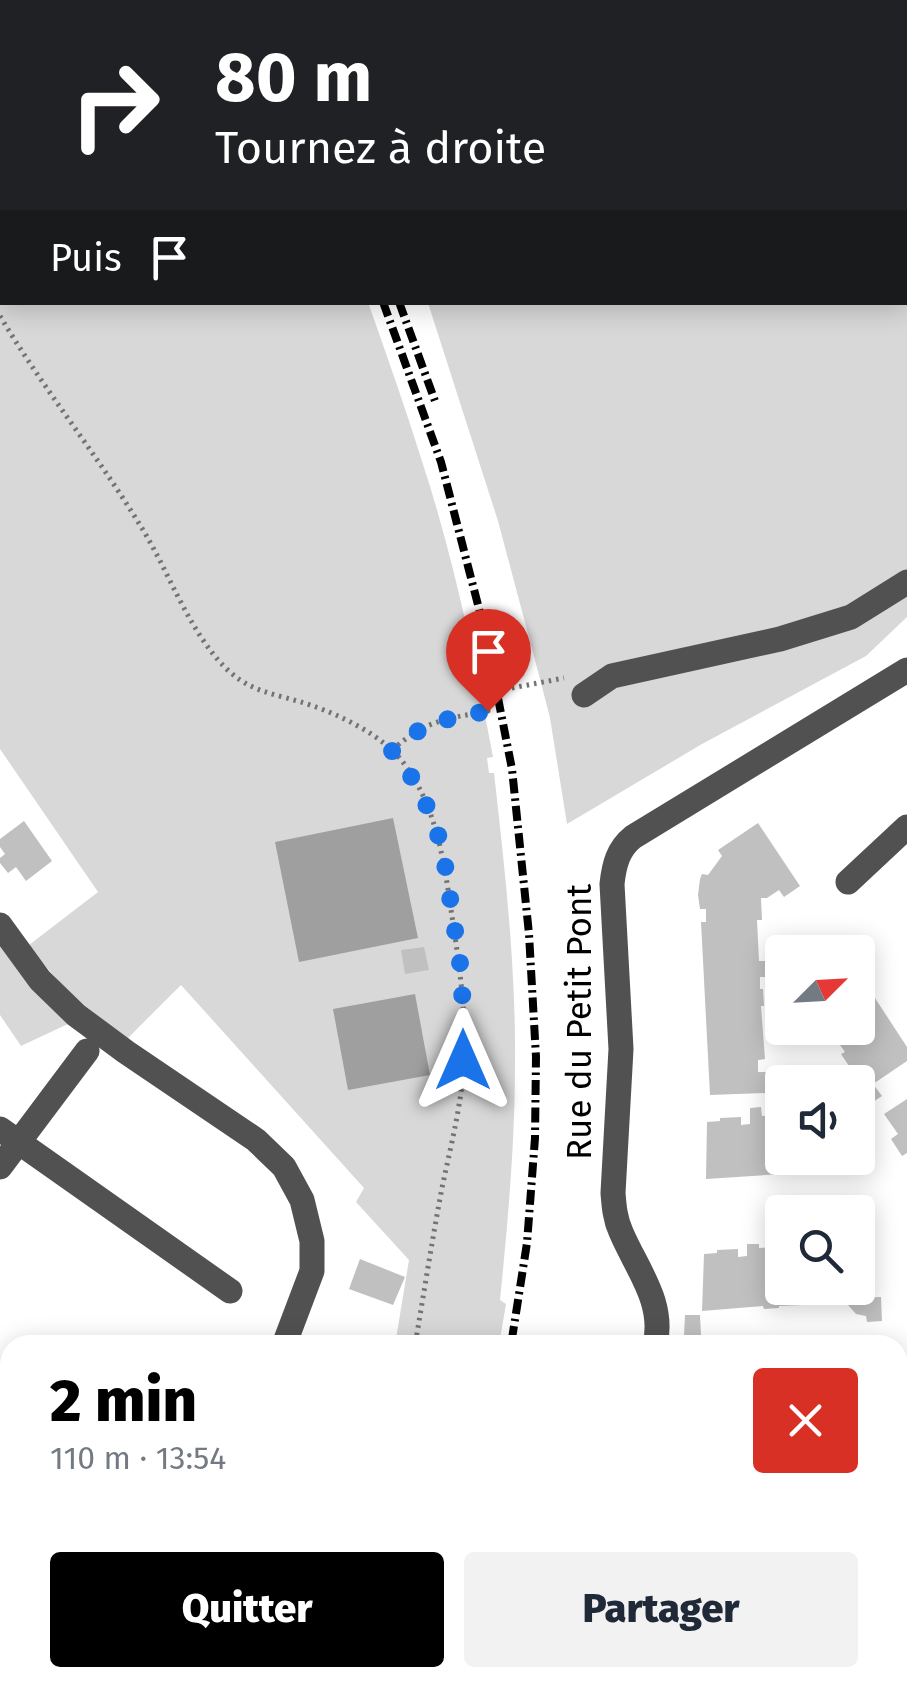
<!DOCTYPE html>
<html lang="fr">
<meta charset="utf-8">
<style>
:root{--surface:#fff;--page:#f2f2f3;--text:#1f2937;--muted:#747a83;--accent:#000}
body{margin:0;font-family:"Fira Sans",sans-serif;background:var(--page);color:var(--text);height:100vh;display:flex;flex-direction:column;font-size:38px;white-space:nowrap}
*{box-sizing:border-box;margin:0}
p{font-size:32px;color:var(--muted)}
.icon{flex:none;width:55px;height:55px;fill:none;stroke:currentColor;stroke-width:2;stroke-linecap:round;stroke-linejoin:round}
.map{position:relative;flex:1;overflow:hidden}
.panel{position:absolute;left:0px;top:1335px;width:908px;height:352px;display:flex;flex-direction:column;background:var(--surface);border-radius:30px 30px 0 0;box-shadow:0 5px 25px #0003}
.panel>*{flex:none}
.guide{position:absolute;left:0px;top:0px;width:908px;height:305px;box-shadow:0 5px 25px #0003;background:#202124;color:#fff;overflow:hidden}
.needle{width:65px;rotate:66deg}
.controls{position:absolute;left:765px;top:935px;display:grid;gap:20px}
.controls a{display:grid;place-items:center;width:110px;height:110px;border-radius:10px;background:var(--surface);box-shadow:0 5px 25px #0003;font-size:50px}
.pin{position:absolute;display:grid;place-items:center;width:85px;height:85px;color:#fff;margin:-102px -42px;border-radius:50% 50% 50% 0;rotate:-45deg;box-shadow:0 0 10px #0007}
.pin .icon{rotate:45deg}
.me{position:absolute;width:110px;margin:-55px;rotate:0deg;stroke-linejoin:round;filter:drop-shadow(0 0 8px #0008)}
.turn{display:flex;align-items:center;gap:35px;height:210px;padding:0 50px;font-size:45px}
.turn .icon{width:130px;height:130px;stroke-width:2.5}
.turn b{display:block;font-size:70px;line-height:85px}
.then{display:flex;align-items:center;height:95px;padding:0 50px;background:#0003;gap:20px;font-size:38px}
.round{display:grid;place-items:center;flex:none;width:105px;height:105px;border-radius:10px;background:var(--page)}
.summary{display:flex;align-items:center;justify-content:space-between;height:170px;padding:0 50px}
h1{font-size:60px;font-weight:800;line-height:75px;color:var(--accent)}
.primary-button{display:flex;gap:20px;margin-top:auto;padding:20px 50px}
.primary-button a{flex:1;height:115px;border-radius:10px;background:var(--accent);color:#fff;font-size:40px;font-weight:800;line-height:115px;text-align:center}
.primary-button a+a{background:var(--page);color:var(--text)}
.map>svg:first-child{display:block}
.green{fill:#d8d8d8}
.water{fill:#9f9f9f}
.building{fill:#c0c0c0}
.lines{fill:none;stroke-linecap:round;stroke-linejoin:round}
.major-casing{stroke:#dbdbdb;stroke-width:29}
.path{stroke:#737373;stroke-width:5;stroke-dasharray:2.5 5;stroke-linecap:butt}
.minor{stroke:#515151;stroke-width:25}
.major{stroke:#000;stroke-width:25}
.rail{stroke:#000;stroke-width:8;stroke-dasharray:15 5 2.5 5;stroke-linecap:butt}
.route{stroke:#1a73e8;stroke-width:18;stroke-dasharray:0 32.4}
.labels{text-anchor:middle;stroke-width:10;stroke-linejoin:round;paint-order:stroke}
.street-label{font-size:35px;fill:#000;stroke:#fff}
</style>
<div class="map">
<svg width="907" height="1687" viewBox="0 0 907 1687">
<rect width="100%" height="100%" fill="#fff"/>
<g class="green">
<path d="M0,0H210L212,2H2V302H368L369,305C387,356 405,407 421,458C453,555 474,656 493,757L487,758L489,773H494C505,870 516,967 515,1064C515,1143 508,1221 500,1300L506,1304L499,1345H395L409,1260L356,1202L364,1188L181,985L125,1041C88,1015 56,981 29,945L98,892L0,749Z"/>
<path d="M905,209L907,210V617L866,656L702,744L567,824L550,718L540,679L498,521L428,303L905,302Z"/>
<path d="M0,941L70,1023L21,1046L0,1015Z"/>
<path d="M302,1678H414L410,1687H284Z"/>
</g>
<g class="water">
<path d="M393,818L418,938L299,962L275,842Z"/>
<path d="M415,994L430,1075L348,1090L333,1009Z"/>
</g>
<g class="building">
<path d="M24,821L52,861L26,881L16,867L8,873L0,863V858L5,854L0,847V839Z"/>
<path d="M758,823L800,886L784,897L779,890L767,898H761L762,920H757L759,961H766V956H778L779,968L767,969V977H760V989H763L764,1006H761L765,1059L758,1060V1072H766L767,1093L710,1095L701,922H706V909H700L698,895L700,879L702,874L708,875L722,856L718,850Z"/>
<path d="M424,947L429,970L405,974L401,950Z"/>
<path d="M858,972L907,1047V1061L873,1084L882,1096L873,1102L841,1054L845,1052L828,1028H858Z"/>
<path d="M907,1099V1153L902,1156L891,1139L898,1134L884,1114Z"/>
<path d="M761,1107L762,1116L781,1115L782,1118V1158H826L827,1171L706,1179L707,1122L720,1121V1118L741,1117V1125L750,1124V1108Z"/>
<path d="M747,1244H759V1248L778,1247V1250H782V1288H823L824,1304L779,1306V1308L764,1309L763,1306L702,1311L704,1254L717,1253V1250L738,1249V1257L747,1256Z"/>
<path d="M360,1259L405,1277L393,1305L349,1289Z"/>
<path d="M881,1297L882,1321L867,1322L866,1316L856,1314L848,1305L852,1298Z"/>
<path d="M685,1315H700L701,1335L684,1336Z"/>
<path d="M904,1361L907,1363V1482L898,1510V1371Z"/>
<path d="M31,1678H64L60,1687H27Z"/>
</g>
<g class="lines">
<defs>
<g id="major">
<path d="M880,0L882,2"/>
<path d="M905,31L907,34"/>
</g>
</defs>
<use href="#major" class="major-casing"/>
<g class="path">
<path d="M388,0L393,2"/>
<path d="M905,206L907,207"/>
<path d="M0,316C44,390 99,457 143,530C169,573 186,623 219,661C249,695 274,692 313,706C342,716 383,736 402,761C434,802 443,854 450,903C459,963 469,1023 462,1084C458,1119 449,1154 442,1188C432,1240 424,1293 415,1345"/>
<path d="M392,750C426,720 445,719 488,711L486,693L564,678"/>
<path d="M578,1678L584,1687"/>
</g>
<g class="minor">
<path d="M849,0L850,2"/>
<path d="M905,79L907,81"/>
<path d="M584,695L612,676L780,639L851,617L907,582"/>
<path d="M848,882L907,827"/>
<path d="M0,925L40,980L76,1015L126,1052L256,1140L284,1167L302,1200L312,1241V1271L284,1345"/>
<path d="M0,1129L230,1291"/>
<path d="M0,1167L87,1051"/>
<path d="M655,1345C665,1302 637,1270 621,1232C615,1219 614,1206 613,1193L621,1049L612,884C614,865 618,849 633,837L907,670"/>
<path d="M0,1462L10,1467"/>
<path d="M0,1629L10,1632"/>
<path d="M203,1678C228,1683 249,1685 274,1678"/>
<path d="M156,1687L158,1678"/>
</g>
<use href="#major" class="major"/>
<g class="rail">
<path d="M229,0L230,2"/>
<path d="M246,0L247,2"/>
<path d="M383,302L441,462L485,632L512,769L529,934L536,1057L535,1138L527,1243L511,1345"/>
<path d="M399,302L435,401"/>
<path d="M428,1687L431,1678"/>
<path d="M445,1687L449,1678"/>
</g>
</g>
<g class="lines">
<path class="route" d="M463,1060L462,976L442,845L424,799L401,759L392,751C424,721 446,719 488,711"/>
</g>
<g class="labels">
<g class="street-label">
<text transform="translate(579 1022) rotate(-90)" y="12">Rue du Petit Pont</text>
</g>
</g>
</svg>
<div class="controls">
<a><svg class="needle" viewBox="-14 -14 28 28"><path d="M0-13l5 13h-10z" fill="#e53935"/><path d="M0 13l5-13h-10z" fill="#747a83"/></svg></a>
<a><svg class="icon" aria-label="sound" viewBox="0 0 24 24"><path d="M4 9h4l5-4v14l-5-4H4zM17 9q2 3 0 6"/></svg></a>
<a><svg class="icon" aria-label="search" viewBox="0 0 24 24"><circle cx="10" cy="10" r="6"/><path d="M15 15l6 6"/></svg></a>
</div>
<div class="pin" style="left:488px;top:711px;background:#d93025"><svg class="icon" aria-label="arrive" viewBox="0 0 24 24"><path d="M6 21V4h12l-3 4 3 4H6"/></svg></div>
<svg class="me" style="left:463px;top:1060px" viewBox="-20 -20 40 40"><path d="M0-17L14 15 0 8-14 15z" fill="#1a73e8" stroke="#fff" stroke-width="4"/></svg>
<div class="guide">
<div class="turn"><svg class="icon" aria-label="right" viewBox="0 0 24 24"><path d="M7 20v-9h11M14 6l5 5-5 5"/></svg><div><b>80 m</b>Tournez à droite</div></div>
<div class="then">Puis<svg class="icon" aria-label="arrive" viewBox="0 0 24 24"><path d="M6 21V4h12l-3 4 3 4H6"/></svg></div>
</div>
<section class="panel">
<div class="summary"><div><h1>2 min</h1><p>110 m · 13:54</p></div><a class="round" style="background:#d93025;color:#fff"><svg class="icon" aria-label="close" viewBox="0 0 24 24"><path d="M6 6l12 12M18 6L6 18"/></svg></a></div>
<div class="primary-button"><a>Quitter</a><a>Partager</a></div>
</section>
</div>
